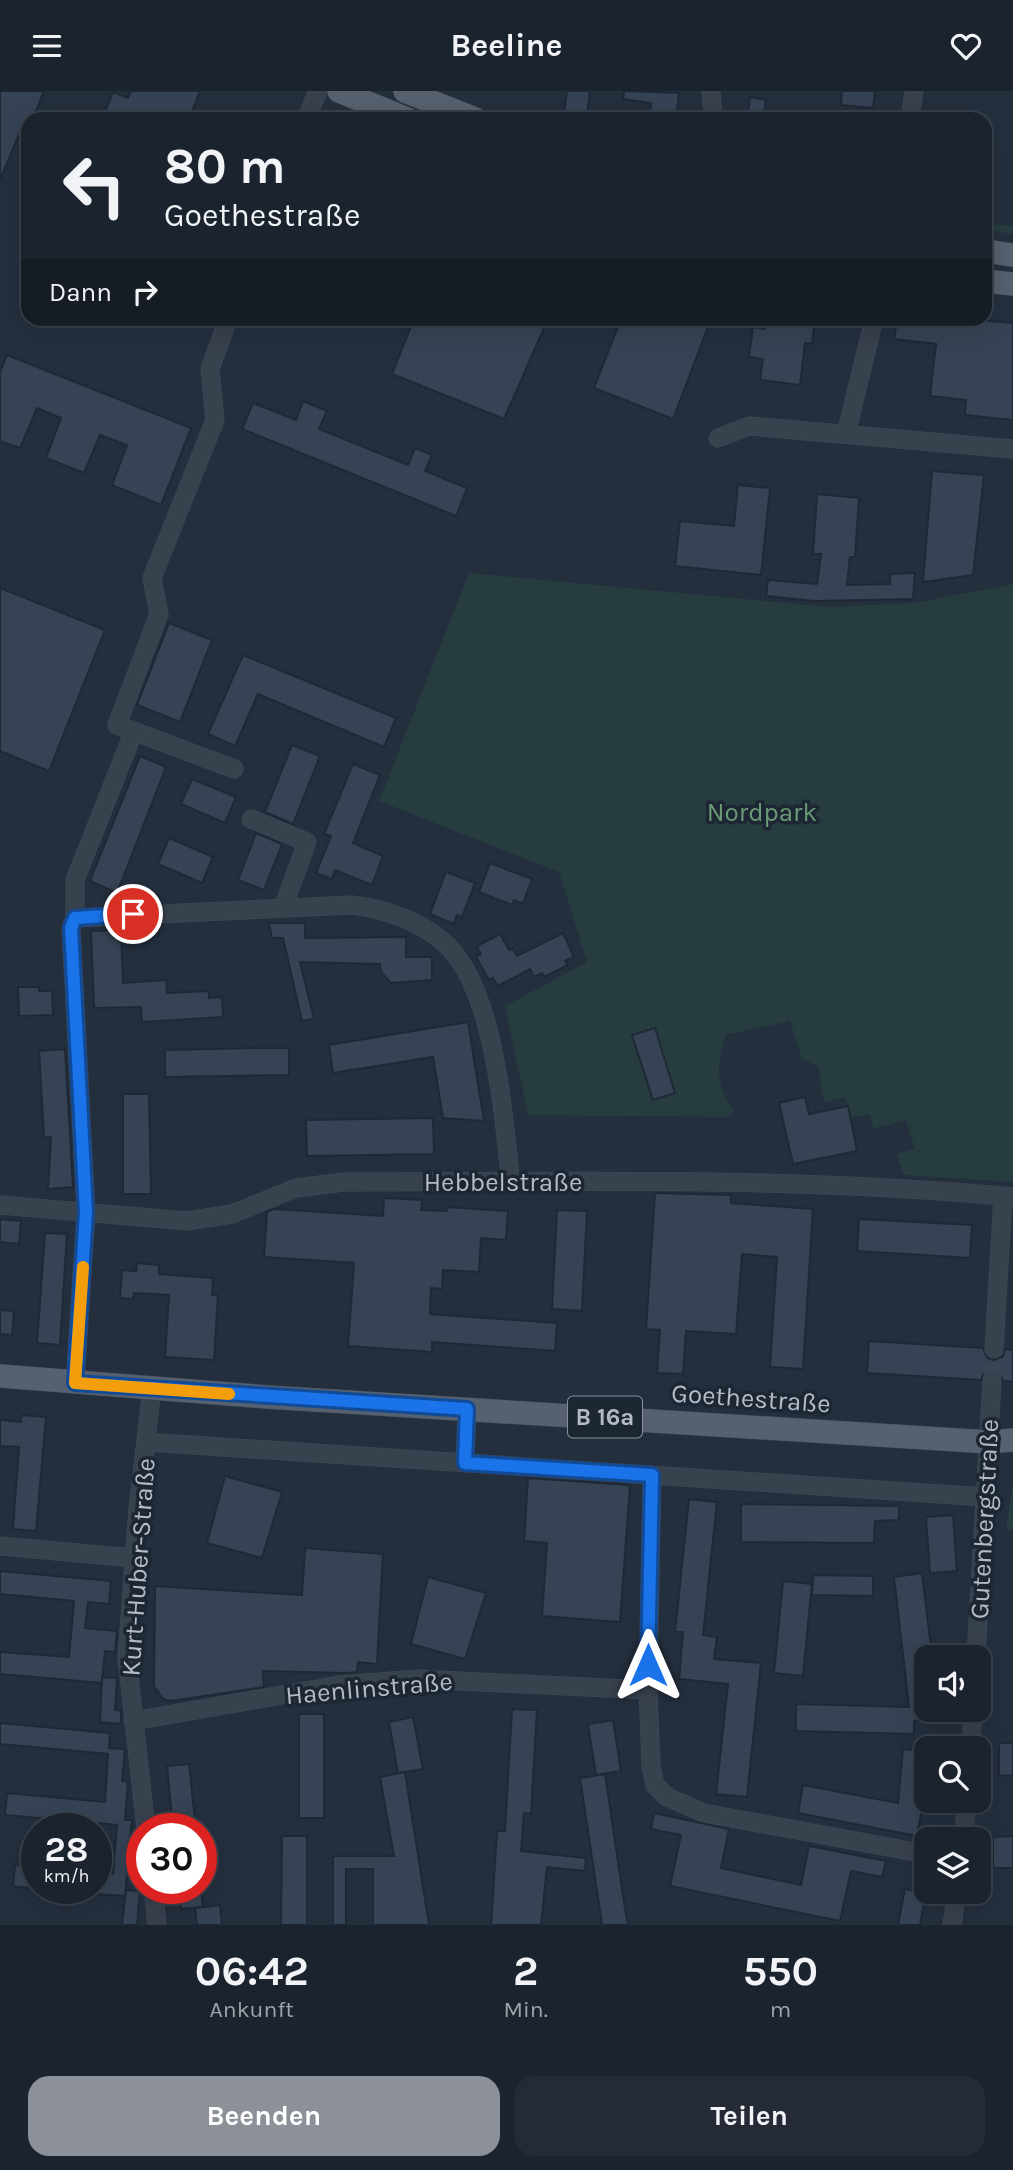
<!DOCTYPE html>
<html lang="de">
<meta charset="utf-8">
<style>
:root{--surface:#1b232e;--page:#242b36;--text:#f1f3f6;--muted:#a0a4aa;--line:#39404a;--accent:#8c9099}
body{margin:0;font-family:Karla,sans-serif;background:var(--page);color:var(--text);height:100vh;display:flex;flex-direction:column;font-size:26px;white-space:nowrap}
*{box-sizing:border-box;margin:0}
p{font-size:23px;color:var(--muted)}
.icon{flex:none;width:38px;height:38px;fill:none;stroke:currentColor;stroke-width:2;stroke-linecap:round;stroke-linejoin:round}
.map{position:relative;height:1834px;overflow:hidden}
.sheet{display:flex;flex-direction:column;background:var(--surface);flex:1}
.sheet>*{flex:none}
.banner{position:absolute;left:21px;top:21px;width:971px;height:214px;border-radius:21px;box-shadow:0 7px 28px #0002,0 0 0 2px var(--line);background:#1b232e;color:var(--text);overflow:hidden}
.fabs{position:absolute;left:914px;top:1554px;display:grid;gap:14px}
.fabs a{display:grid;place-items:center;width:77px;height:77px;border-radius:14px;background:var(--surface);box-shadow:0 7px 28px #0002,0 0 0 2px var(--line);font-size:35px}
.speed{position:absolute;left:21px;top:1722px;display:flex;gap:14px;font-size:35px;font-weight:700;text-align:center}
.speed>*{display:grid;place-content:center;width:91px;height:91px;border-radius:50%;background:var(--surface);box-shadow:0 7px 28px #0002,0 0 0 2px var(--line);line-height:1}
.speed small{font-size:18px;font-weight:400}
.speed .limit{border:10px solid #d22;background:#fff;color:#111}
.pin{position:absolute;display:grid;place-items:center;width:60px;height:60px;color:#fff;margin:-30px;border:4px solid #fff;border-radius:50%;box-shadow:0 2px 7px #0007}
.me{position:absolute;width:77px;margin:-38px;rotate:0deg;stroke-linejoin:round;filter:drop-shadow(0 0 5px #0008)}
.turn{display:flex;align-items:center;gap:24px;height:147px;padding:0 28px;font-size:32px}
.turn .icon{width:91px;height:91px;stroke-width:2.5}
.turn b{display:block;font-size:49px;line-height:60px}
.then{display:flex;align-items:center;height:66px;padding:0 28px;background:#0003;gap:14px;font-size:26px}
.eta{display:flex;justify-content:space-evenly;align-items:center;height:119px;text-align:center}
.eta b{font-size:42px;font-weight:700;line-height:49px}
.action{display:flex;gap:14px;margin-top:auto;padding:14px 28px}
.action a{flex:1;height:80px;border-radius:21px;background:var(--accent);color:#fff;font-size:28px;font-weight:700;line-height:80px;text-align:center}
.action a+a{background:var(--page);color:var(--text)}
header{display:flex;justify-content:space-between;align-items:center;height:91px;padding:0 28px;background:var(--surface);font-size:32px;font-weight:700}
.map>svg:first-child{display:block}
.green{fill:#263c3f}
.building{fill:#364354;stroke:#1f2835;stroke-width:2}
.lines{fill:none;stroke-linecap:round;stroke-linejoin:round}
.minor-tunnel{stroke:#3a4453;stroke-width:18;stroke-dasharray:18 9;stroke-linecap:butt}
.minor-casing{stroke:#414a57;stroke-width:19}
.major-casing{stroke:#414a57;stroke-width:24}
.minor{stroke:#38414e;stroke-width:18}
.major{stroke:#56606e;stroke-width:23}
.route-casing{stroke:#114b97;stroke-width:18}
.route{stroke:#1a73e8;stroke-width:12}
.slow{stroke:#f59e0b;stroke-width:12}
.labels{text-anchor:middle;stroke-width:7;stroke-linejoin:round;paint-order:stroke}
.shield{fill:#1d2633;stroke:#878f9c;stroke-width:2}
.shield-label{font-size:24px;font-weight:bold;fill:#b4bcc9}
.park-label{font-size:26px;fill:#6b9a76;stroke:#1d2633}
.street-label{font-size:26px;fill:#b4bcc9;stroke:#1d2633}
</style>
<header><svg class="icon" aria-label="menu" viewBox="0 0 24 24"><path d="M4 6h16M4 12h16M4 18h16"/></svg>Beeline<svg class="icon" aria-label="heart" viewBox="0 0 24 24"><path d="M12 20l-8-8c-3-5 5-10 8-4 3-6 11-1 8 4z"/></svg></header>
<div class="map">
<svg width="1013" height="1834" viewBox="0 0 1013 1834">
<rect width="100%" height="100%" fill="#242f3e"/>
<g class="green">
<path d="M985,133L1013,135V143L985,139Z"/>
<path d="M469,482L829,516L915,512L1013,493V1091L904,1084L897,1063L915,1058L906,1029L874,1038L869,1023L851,1027L845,1006L824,1011L818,975L802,968L790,930L726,944C716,975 715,993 734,1021L726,1026L528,1024L505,915L587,871L559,781L379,710Z"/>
<path d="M1013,1392V1439L1006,1438Z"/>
</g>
<g class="building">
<path d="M0,0H44L33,28H28V36L23,34L0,89Z"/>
<path d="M131,0H200L189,28H102L113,1L128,7Z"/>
<path d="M567,0H590L587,25L564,22Z"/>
<path d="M624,0L679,2L676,26L650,22L651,12L623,8Z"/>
<path d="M842,0H875L873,17L841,14Z"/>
<path d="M750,6L766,9L764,24L748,22Z"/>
<path d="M414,228H548L504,328L392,283Z"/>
<path d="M621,228H711L673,328L594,297Z"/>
<path d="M767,228H815L812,253L805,252L800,294L760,289L763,268L749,266L753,236L765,238Z"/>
<path d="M897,228H968L1013,232V329L965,324L966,309L930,305L936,253L894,248Z"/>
<path d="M7,264L191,337L161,414L112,394L127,354L100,344L84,382L46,367L61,327L37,317L20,357L0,350V281Z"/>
<path d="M303,310L327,320L319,338L408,374L415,357L432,364L425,380L467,397L456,425L242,338L253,312L296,329Z"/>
<path d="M932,380L984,384L973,484L923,491Z"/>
<path d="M738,394L770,397L761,484L675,475L680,430L734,435Z"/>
<path d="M817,403L859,407L855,466H850L847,494L890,493V483L915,482L913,508L814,510L766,505L768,489L817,493L821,463H813Z"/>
<path d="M0,497L105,539L49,680L0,660Z"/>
<path d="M169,532L212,549L180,631L137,614Z"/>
<path d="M243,564L396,627L384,656L258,603L235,655L208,643Z"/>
<path d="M292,654L320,665L293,733L265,721Z"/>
<path d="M140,665L166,676L117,802L90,790Z"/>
<path d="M353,673L380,684L353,752L383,765L372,794L335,779L332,788L316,782L331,745L324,743Z"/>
<path d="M192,688L236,706L225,732L181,713Z"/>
<path d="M256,742L282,753L264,799L238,789Z"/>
<path d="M169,747L213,766L202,792L158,773Z"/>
<path d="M490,772L532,788L523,813L514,809L512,814L479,801Z"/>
<path d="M446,781L475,792L462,826L457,824L454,833L430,823Z"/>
<path d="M269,832H305V847L406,846V866H432V889L391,892L381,881L380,873L300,871L314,928L302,930L283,847H272Z"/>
<path d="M121,839L123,892L166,889L167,902L209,900V907L222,906L223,926L142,931L141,916L94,917L91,840Z"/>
<path d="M563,842L574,866L565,870L568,874L544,886L542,882L534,886L530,878L498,895L493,887L489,889L476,866L481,863L477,855L500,843L509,859L513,858L517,865Z"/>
<path d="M18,896H39V900H52L53,924L19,925Z"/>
<path d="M468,931L484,1030L443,1027L433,966L333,982L329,954Z"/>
<path d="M655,937L675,1002L653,1009L632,944Z"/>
<path d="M258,957H289V984L165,986V959Z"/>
<path d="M65,958L73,1096L48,1098L51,1046H44L39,960Z"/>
<path d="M123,1003H149L151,1103H123Z"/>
<path d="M805,1006L809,1023L848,1015L857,1060L793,1073L779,1012Z"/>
<path d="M433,1027L434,1063L307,1065L306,1029Z"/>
<path d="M655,1102L731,1104V1112L813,1118L803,1278L770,1276L777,1166L742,1163L736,1243L686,1240L683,1283L657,1282L660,1239L646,1238Z"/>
<path d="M384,1107L422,1109L421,1119L447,1120V1116L508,1120L506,1149L481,1147L479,1181L443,1179L442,1198L431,1197L430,1223L557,1232L555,1260L432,1251V1261L348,1255L354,1172L264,1166L267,1121L274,1118L383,1125Z"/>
<path d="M557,1119L587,1120L582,1220L552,1218Z"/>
<path d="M0,1128L21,1130L19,1153L0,1151Z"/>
<path d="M859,1128L972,1134L970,1167L857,1160Z"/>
<path d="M45,1142L67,1143L60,1254L37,1252Z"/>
<path d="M137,1172L159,1174V1183L213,1187L212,1204H218L214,1269L165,1266L169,1204L134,1202L133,1208L120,1207L122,1179L136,1180Z"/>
<path d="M0,1219L14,1220L12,1244L0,1243Z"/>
<path d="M869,1250L983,1257L987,1267L994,1269L1003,1265L1005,1258L1013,1259V1291L1003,1290L999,1281L992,1279L983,1283L981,1289L867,1282Z"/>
<path d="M22,1324L46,1326L36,1440L13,1438L19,1356L0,1355V1329L21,1331Z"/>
<path d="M225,1385L282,1401L262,1467L207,1452Z"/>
<path d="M528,1387L630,1394L620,1531L542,1525L547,1452L524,1450Z"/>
<path d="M689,1408L717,1411L703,1544L717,1546L714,1568L761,1572L747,1706L716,1703L728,1593L679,1588L683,1541H675Z"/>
<path d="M741,1413L899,1415V1429L875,1430L874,1452L741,1451Z"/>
<path d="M953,1424L957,1480L930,1482L926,1426Z"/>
<path d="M305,1457L383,1463L377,1573L358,1571L357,1581L346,1582L263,1580L264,1596L171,1610L163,1608L154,1595L155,1495L302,1504Z"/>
<path d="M0,1480L111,1490L109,1513L88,1511L85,1537L117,1540L115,1561L105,1560L102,1592L0,1583V1561L69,1566L74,1510L0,1503Z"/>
<path d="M922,1482L932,1566H926V1629L914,1630V1643L796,1640V1613L909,1616L894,1486Z"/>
<path d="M813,1484L873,1485V1505L812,1504Z"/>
<path d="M428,1486L486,1502L465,1568L411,1553Z"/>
<path d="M783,1490L812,1493L803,1585L774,1582Z"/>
<path d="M102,1586L117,1587L115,1619L121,1620V1633L100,1631Z"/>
<path d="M512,1618L537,1619L531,1723L524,1722L521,1760L586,1767L585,1780L547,1776L541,1834H491L497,1740H505Z"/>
<rect x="299" y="1623" width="25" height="104"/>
<path d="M413,1626L423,1678L398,1682L389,1631Z"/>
<path d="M613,1629L621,1680L596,1684L588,1633Z"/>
<path d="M0,1632L110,1642L109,1657L125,1658L122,1690L128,1691L125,1729H132L129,1761H137L136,1774H128L125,1805L96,1803V1781L113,1783L117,1734L5,1724L7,1702L105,1711L108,1663L0,1653Z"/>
<path d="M999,1652H1013V1684L999,1685Z"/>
<path d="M903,1658L923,1660L918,1716L922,1717L917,1745L798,1722L803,1694L898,1712Z"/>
<path d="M189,1673L196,1738H173L167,1675Z"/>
<path d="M405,1681L429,1834H373V1778H346V1834H333V1765H394L380,1686Z"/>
<path d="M605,1683L624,1811L628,1834H602L580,1687Z"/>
<path d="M654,1722L729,1738L721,1777L801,1794L809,1755L886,1770L882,1786L851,1780L840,1830L670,1795L681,1744L651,1738Z"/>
<path d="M282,1745H307V1834H281Z"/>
<path d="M1013,1745V1777H993V1746Z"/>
<path d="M15,1774L37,1776V1798L13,1795Z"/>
<path d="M179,1797H201L203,1816L181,1818Z"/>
<path d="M905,1798L926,1802L920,1834H898Z"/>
<path d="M126,1799L140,1800L137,1834H122Z"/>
<path d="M220,1814L222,1834H197L195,1817Z"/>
</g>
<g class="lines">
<path class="minor-tunnel" d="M992,1290L994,1258"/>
<defs>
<g id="minor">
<path d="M711,0L713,28"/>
<path d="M306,28L318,0"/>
<path d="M910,28L914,0"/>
<path d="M228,228L210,278L215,329L152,487L159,523L117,634L234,678"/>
<path d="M846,343L874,228"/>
<path d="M718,347L749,335L1013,358"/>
<path d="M251,728L307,751L283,817"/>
<path d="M75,827L352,814C384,818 415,828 441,849C495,891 503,1026 511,1091"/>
<path d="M0,1114L187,1130L232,1123L296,1097L344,1091C567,1091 791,1085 1013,1106"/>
<path d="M994,1258L1003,1105"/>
<path d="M75,1292L86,1121L71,837L75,827V789L134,640"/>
<path d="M146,1351L986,1406"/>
<path d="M465,1372L467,1318"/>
<path d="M652,1384L648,1599L651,1675L655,1694L667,1706L704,1722L926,1763"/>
<path d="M0,1455L134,1467"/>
<path d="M976,1566L992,1290"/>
<path d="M133,1630L339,1594L418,1588L648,1599"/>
<path d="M971,1657L973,1619"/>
<path d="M146,1738L127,1566L138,1417L152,1297"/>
<path d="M963,1748L967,1710"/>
<path d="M153,1797L157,1834"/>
<path d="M952,1834L957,1801"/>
</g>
<g id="major">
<path d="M339,0L407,28"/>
<path d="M405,0L475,28"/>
<path d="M985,160L1013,164"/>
<path d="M985,190L1013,193"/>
<path d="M0,1285L267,1306L989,1351L1013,1349"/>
</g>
</defs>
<use href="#minor" class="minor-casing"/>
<use href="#major" class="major-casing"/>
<use href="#minor" class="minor"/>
<use href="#major" class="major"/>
</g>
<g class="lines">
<defs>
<path id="route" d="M133,823L75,827L71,837L86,1121L75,1292L467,1318L465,1372L652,1384L648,1574"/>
</defs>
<use href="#route" class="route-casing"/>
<use href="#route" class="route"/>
<path class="slow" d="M83,1176L75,1292L229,1303"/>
</g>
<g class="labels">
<rect class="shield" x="568" y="1305.5" width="74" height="41" rx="5"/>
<g class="shield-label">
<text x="605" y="1334">B 16a</text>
</g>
<g class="park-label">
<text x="762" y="730">Nordpark</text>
</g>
<g class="street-label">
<text x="503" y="1100">Hebbelstraße</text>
<text transform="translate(751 1307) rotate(4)" y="9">Goethestraße</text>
<text transform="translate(984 1428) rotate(-87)" y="9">Gutenbergstraße</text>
<text transform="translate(138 1476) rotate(-86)" y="9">Kurt-Huber-Straße</text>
<text transform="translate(369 1597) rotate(-5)" y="9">Haenlinstraße</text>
</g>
</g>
</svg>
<div class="fabs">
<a><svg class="icon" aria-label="sound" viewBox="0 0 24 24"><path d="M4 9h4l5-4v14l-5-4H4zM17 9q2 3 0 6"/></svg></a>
<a><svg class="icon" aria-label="search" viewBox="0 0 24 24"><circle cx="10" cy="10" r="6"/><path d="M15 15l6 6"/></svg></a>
<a><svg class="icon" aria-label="layers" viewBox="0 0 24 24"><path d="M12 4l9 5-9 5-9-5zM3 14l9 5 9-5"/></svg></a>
</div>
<div class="speed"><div>28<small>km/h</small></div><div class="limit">30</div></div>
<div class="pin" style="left:133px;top:823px;background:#d93025"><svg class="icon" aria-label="arrive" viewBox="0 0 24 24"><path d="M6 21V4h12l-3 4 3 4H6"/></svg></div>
<svg class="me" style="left:648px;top:1574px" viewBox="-20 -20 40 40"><path d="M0-17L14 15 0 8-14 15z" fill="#1a73e8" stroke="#fff" stroke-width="4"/></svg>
<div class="banner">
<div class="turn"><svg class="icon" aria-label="left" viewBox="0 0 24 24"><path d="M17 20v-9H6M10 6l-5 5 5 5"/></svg><div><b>80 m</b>Goethestraße</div></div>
<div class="then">Dann<svg class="icon" aria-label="right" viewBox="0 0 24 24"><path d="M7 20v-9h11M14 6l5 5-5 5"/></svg></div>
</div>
</div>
<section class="sheet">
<div class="eta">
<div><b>06:42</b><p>Ankunft</p></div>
<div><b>2</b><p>Min.</p></div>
<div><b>550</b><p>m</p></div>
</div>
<div class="action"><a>Beenden</a><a>Teilen</a></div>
</section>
